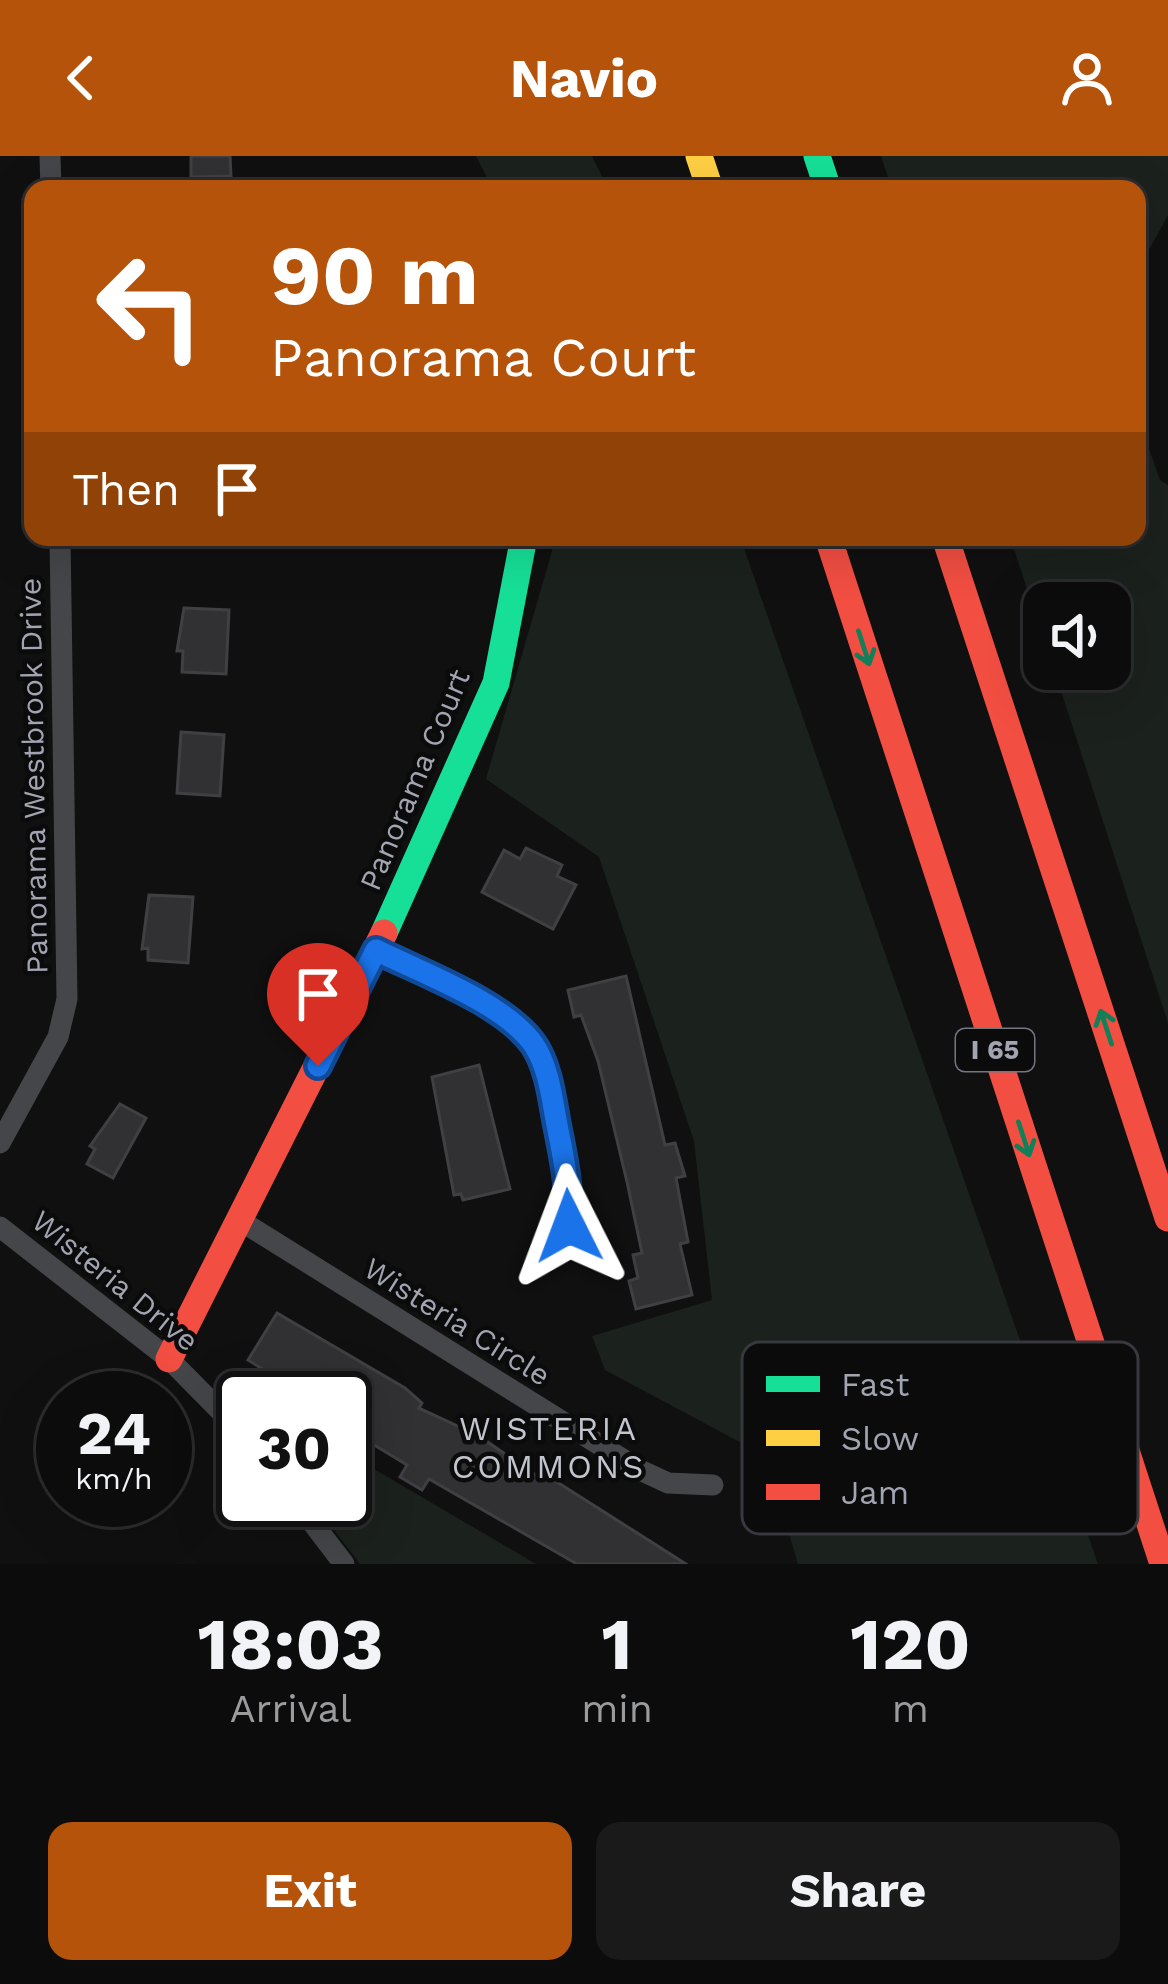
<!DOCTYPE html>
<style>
:root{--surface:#0c0c0d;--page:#1a1a1b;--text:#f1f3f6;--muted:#9a9b9d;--line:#2c2c2e;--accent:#b45309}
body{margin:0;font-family:"Work Sans",sans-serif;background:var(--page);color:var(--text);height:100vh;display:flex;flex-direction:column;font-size:45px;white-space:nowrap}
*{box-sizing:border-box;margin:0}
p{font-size:39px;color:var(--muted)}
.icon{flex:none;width:66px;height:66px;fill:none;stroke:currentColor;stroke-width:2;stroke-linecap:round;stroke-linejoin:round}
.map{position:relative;height:1408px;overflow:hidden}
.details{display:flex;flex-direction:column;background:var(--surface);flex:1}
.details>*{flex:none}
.banner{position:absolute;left:24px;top:24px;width:1122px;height:366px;border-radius:24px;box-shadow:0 12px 48px #0002,0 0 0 3px var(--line);background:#b45309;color:#fff;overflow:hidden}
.buttons{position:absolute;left:1023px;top:426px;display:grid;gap:24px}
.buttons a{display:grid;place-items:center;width:108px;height:108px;border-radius:24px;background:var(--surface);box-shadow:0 12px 48px #0002,0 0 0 3px var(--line);font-size:60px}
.speed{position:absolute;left:36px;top:1215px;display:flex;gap:24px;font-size:60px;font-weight:700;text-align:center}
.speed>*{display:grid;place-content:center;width:156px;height:156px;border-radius:50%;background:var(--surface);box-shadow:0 12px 48px #0002,0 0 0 3px var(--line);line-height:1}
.speed small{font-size:30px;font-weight:400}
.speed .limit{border:6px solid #111;border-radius:18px;background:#fff;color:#111}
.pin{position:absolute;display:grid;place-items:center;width:102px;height:102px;color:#fff;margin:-123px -51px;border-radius:50% 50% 50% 0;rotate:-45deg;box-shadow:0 0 12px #0007}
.pin .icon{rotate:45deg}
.me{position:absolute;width:132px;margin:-66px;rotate:357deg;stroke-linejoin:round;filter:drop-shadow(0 0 9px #0008)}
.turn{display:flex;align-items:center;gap:42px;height:252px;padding:0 48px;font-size:54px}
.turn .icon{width:156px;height:156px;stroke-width:2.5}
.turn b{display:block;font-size:84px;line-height:102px}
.then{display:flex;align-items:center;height:114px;padding:0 48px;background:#0003;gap:24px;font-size:45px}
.eta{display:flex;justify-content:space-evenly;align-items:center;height:204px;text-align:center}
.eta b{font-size:72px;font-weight:700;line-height:84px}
.cta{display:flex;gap:24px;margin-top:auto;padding:24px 48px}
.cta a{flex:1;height:138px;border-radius:24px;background:var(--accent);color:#fff;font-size:48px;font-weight:700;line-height:138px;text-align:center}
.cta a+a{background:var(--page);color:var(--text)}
header{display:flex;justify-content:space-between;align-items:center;height:156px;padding:0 48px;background:var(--accent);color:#fff;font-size:54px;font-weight:700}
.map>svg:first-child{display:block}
.green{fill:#1b211c}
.building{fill:#313133;stroke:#404044;stroke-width:3}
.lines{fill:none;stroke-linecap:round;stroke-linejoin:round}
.street{stroke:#454649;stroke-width:21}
.fast{stroke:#16e098;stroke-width:27}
.slow{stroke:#ffcf43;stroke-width:27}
.jam{stroke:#f24e42;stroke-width:27}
.oneway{stroke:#118059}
.route-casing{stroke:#114b97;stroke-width:30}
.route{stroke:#1a73e8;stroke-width:21}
.labels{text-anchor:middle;stroke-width:9;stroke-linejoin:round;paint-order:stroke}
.shield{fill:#0b0b0c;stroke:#757780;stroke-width:3}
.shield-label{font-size:27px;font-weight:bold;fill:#a2a5b1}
.street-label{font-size:30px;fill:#a2a5b1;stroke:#0b0b0c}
.neighbourhood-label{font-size:33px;letter-spacing:3px;fill:#c3c5ce;stroke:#0b0b0c}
.key{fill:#0b0b0c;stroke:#38393e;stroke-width:3}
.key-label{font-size:33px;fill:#a2a5b1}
</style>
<header><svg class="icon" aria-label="back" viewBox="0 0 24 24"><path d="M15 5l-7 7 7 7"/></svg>Navio<svg class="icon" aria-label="person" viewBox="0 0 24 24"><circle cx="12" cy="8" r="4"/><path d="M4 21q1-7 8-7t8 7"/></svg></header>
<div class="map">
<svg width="1168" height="1408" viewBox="0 0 1168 1408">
<rect width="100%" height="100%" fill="#101011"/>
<g class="green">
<path d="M476,0H592L608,33H493Z"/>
<path d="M881,0H1168V59L1137,116V33H892Z"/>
<path d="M1137,258L1160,324L1168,329V867L1054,513H1110V447H1044V484L1010,381H1137Z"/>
<path d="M556,381H740L1098,1408H798L766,1300L605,1214L592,1180L712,1144L694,985L599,701L486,623Z"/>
<path d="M345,1296L536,1408H360L311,1344H345Z"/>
</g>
<g class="building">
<path d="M191,0H230L231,20L191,21Z"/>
<path d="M184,452L229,454L226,518L182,516L183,495H177Z"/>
<path d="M181,576L224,579L220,640L177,637Z"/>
<path d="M526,692L562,709L557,720L576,729L553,773L482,736L504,694L520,703Z"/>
<path d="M149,739L193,741L188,807L148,804V792L142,793Z"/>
<path d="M626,820L665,989L675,987L685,1020L676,1022L688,1086L680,1088L692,1139L636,1153L629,1125L638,1122L633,1099L642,1097L627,1026L598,905L581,859L574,861L568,834Z"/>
<path d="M479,909L510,1033L463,1044L461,1038L454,1039L432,921Z"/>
<path d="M120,948L146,962L113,1022L87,1008L95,993L90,990Z"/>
<path d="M277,1157L405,1232L422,1247L419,1252L479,1280L543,1324L546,1319L686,1408H577L429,1323L422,1334L400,1321L407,1309L348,1273L366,1242H309L248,1204Z"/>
</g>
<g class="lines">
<g class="street">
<path d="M50,0L51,33"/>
<path d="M376,794C422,817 506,847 534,890C552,917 554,956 561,988C569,1028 574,1058 559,1097"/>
<path d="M0,987L58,881L67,843L60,381"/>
<path d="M241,1065L640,1314L668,1327L713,1329"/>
<path d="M0,1071L169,1203L243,1278"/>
<path d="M295,1344L344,1408"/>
</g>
<g class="fast">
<path d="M817,0L828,33"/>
<path d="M384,777L496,527L524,381"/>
</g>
<path class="slow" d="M699,0L710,33"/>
<g class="jam">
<path d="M828,381L1163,1408"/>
<path d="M945,381L1168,1062"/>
<path d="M169,1203L384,777"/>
</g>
</g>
<defs><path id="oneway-shaft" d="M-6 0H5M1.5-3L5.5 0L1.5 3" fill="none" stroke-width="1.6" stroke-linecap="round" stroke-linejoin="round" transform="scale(3)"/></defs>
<g class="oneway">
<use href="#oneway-shaft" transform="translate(864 492) rotate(72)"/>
<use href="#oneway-shaft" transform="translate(1106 871) rotate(-108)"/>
<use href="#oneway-shaft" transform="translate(1024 983) rotate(72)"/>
</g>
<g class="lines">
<defs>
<path id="route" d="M318,910L376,794C422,817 505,847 534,889C549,912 552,943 557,969C564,1003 570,1034 569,1070"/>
</defs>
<use href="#route" class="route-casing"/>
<use href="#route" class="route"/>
</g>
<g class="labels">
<rect class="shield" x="956" y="873" width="78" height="42" rx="9"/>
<g class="shield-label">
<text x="995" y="903">I 65</text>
</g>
<g class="street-label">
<text transform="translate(34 620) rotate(-91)" y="10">Panorama Westbrook Drive</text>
<text transform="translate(415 624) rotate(-67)" y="10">Panorama Court</text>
<text transform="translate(115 1125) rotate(39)" y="10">Wisteria Drive</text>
<text transform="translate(457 1166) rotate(32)" y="10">Wisteria Circle</text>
</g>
<g class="neighbourhood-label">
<text x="549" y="1284">WISTERIA<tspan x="549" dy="38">COMMONS</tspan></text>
</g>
</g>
<rect x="742" y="1186" width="396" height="192" rx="18" class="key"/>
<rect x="766" y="1220" width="54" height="16" fill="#16e098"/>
<rect x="766" y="1274" width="54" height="16" fill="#ffcf43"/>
<rect x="766" y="1328" width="54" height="16" fill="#f24e42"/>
<g class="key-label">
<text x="841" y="1240">Fast</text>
<text x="841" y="1294">Slow</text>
<text x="841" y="1348">Jam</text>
</g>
</svg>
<div class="buttons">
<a><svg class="icon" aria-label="sound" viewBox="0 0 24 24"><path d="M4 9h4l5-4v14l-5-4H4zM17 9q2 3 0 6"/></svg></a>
</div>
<div class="speed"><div>24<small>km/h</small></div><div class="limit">30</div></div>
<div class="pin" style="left:318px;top:910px;background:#d93025"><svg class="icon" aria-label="arrive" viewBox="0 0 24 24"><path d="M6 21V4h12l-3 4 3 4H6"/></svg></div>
<svg class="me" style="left:569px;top:1070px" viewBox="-20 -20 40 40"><path d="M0-17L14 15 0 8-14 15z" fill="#1a73e8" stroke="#fff" stroke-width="4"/></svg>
<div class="banner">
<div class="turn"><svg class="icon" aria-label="left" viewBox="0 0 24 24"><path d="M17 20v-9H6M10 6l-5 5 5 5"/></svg><div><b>90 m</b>Panorama Court</div></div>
<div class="then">Then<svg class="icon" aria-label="arrive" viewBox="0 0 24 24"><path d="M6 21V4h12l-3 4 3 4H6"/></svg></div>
</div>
</div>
<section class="details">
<div class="eta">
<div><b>18:03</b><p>Arrival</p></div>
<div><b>1</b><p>min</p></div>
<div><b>120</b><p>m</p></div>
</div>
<div class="cta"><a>Exit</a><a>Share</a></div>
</section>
